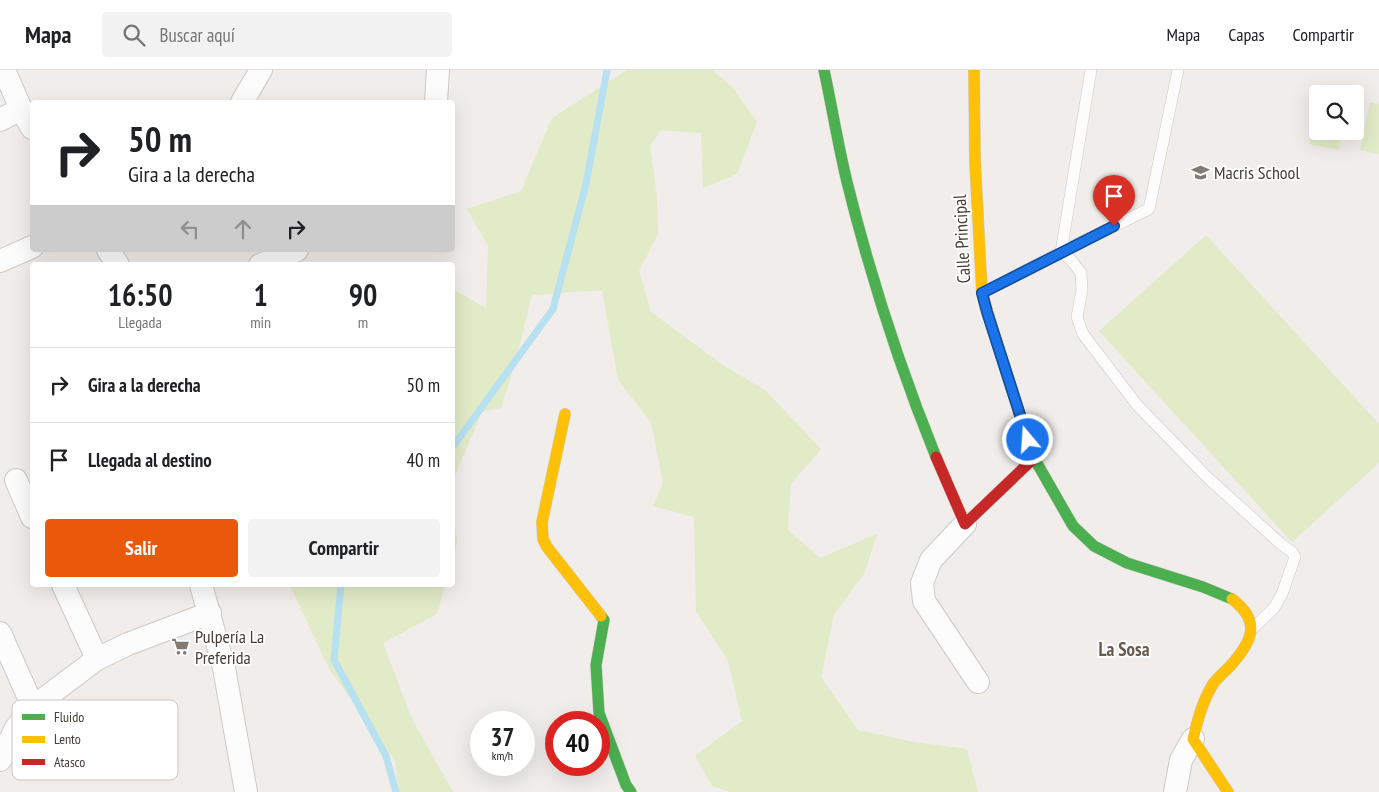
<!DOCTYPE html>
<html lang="es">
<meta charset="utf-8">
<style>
:root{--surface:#fff;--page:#f2f2f2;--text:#202124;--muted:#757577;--line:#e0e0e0;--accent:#ea580c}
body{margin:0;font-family:"PT Sans Narrow",sans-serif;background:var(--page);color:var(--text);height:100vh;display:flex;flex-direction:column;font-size:19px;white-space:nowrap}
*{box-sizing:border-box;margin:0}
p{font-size:16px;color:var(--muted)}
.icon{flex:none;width:28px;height:28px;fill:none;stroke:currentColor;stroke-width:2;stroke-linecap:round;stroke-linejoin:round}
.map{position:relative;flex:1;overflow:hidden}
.details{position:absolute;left:30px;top:192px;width:425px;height:325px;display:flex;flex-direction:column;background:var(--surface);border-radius:5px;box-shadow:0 5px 20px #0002}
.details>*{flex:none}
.banner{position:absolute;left:30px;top:30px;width:425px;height:152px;border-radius:5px;box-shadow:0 5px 20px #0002;background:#fff;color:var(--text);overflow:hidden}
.tools{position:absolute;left:1309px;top:15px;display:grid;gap:10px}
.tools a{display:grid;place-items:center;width:55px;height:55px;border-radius:5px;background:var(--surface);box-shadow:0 5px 20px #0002;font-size:25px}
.speed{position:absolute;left:470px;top:641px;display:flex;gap:10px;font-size:25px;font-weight:700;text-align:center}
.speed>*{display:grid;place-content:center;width:65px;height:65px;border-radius:50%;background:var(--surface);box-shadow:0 5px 20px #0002;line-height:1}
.speed small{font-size:12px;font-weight:400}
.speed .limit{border:8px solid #d22;background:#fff;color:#111}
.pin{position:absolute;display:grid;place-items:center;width:42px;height:42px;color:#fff;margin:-51px -21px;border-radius:50% 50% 50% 0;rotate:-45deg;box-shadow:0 0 5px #0007}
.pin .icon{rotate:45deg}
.me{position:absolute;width:55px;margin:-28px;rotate:342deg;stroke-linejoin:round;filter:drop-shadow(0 0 4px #0008)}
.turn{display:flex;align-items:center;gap:18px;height:105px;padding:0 15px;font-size:22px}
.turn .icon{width:65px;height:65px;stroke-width:2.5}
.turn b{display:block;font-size:35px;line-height:42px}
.lanes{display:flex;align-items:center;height:48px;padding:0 15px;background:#0003;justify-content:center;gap:25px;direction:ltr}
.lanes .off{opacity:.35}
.eta{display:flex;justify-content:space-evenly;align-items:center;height:85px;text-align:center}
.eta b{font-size:30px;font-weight:700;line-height:35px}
.cta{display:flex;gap:10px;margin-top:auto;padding:10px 15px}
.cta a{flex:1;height:58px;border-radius:5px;background:var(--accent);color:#fff;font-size:20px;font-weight:700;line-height:58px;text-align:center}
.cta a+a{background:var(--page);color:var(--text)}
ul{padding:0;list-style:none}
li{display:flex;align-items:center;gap:15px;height:75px;padding:0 15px;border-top:1px solid var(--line)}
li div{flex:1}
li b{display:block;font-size:19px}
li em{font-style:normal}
header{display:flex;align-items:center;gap:30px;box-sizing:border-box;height:70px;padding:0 25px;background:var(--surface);border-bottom:1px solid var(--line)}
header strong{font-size:24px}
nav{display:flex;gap:28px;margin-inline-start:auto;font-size:18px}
.search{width:350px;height:45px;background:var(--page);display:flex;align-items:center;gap:12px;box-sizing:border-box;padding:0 18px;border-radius:5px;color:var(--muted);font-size:19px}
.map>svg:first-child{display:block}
.green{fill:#e1ebc8}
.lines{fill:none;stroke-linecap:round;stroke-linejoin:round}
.stream{stroke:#b7e0f0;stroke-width:7}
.lane-casing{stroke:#cdc9c5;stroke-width:12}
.street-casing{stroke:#cdc9c5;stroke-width:24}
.fast-casing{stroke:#d3ccc3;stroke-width:12}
.slow-casing{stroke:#d3ccc3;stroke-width:12}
.jam-casing{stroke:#d3ccc3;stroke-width:12}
.lane{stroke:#fdfcfc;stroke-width:11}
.street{stroke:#fdfcfc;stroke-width:22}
.fast{stroke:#4caf50;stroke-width:11}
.slow{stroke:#ffc107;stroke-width:11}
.jam{stroke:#c62828;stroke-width:11}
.route-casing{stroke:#114b97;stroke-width:12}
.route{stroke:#1a73e8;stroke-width:9}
.labels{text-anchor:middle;stroke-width:4;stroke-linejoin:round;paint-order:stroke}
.poi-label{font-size:18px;fill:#473e35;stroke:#fff;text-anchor:start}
.street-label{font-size:18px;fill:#473e35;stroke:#fff}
.neighbourhood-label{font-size:19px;font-weight:bold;fill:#6a5a4b;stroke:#fff}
.key{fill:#fff;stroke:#c8c5c2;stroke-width:1}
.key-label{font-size:14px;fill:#473e35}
</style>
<header>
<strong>Mapa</strong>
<div class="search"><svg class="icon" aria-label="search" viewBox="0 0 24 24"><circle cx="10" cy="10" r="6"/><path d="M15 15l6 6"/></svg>Buscar aquí</div>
<nav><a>Mapa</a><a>Capas</a><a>Compartir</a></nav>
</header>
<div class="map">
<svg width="1379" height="722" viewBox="0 0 1379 722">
<rect width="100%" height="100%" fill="#f0edea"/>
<g class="green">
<path d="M627,0H712L733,18L757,52L737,104L703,118L701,63L661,60L650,76L657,126L658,164L639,201L651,242L720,293L766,321L821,379L791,414L788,460L820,488L877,464L864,504L834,544L821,607L858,660L914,672L967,679L978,722H730L712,716L695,686L742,651L728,591L696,541L694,447L653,436L663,413L651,352L618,310L602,220L532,225L516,290L501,338L482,342L453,410V219L486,238L488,176L467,139L521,121L552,48Z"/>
<path d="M1321,14L1350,20V24H1319Z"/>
<path d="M1317,31L1318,61H1342L1338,80L1309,74Z"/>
<path d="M1370,32L1379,34V84L1360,80Z"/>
<path d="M1206,165L1379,354V393L1292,472L1099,261Z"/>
<path d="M453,439L457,472L453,490H452Z"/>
<path d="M445,515L437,544L383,573L412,649L453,722H399L395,691L330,600L290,516Z"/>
</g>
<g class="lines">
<g class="stream">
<path d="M452,378L553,239L586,114L607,0"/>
<path d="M341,515L334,590L386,686L396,722"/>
</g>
<defs>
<g id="lane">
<path d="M1091,0L1061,182L1071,190L1081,203L1082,220L1077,247L1083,264L1137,335L1208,408L1281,474L1292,482L1295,487L1282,524L1274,538L1253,558"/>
<path d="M982,223L1061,182L1149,139L1178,0"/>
</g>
<g id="street">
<path d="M4,0L21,39L32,58"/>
<path d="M242,32L261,0"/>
<path d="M436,32L438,0"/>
<path d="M0,50L21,39"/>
<path d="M108,180L118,195"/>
<path d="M0,191L32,177"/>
<path d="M260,195L297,180"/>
<path d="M16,410L32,447"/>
<path d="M965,454L931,490L922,513L924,531L978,612"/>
<path d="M63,515L97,589"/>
<path d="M201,515L224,598L246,722"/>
<path d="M0,563L33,637"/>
<path d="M0,690L16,658L33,637L97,589L128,574L210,543"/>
<path d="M1175,722L1181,690L1193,669"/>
</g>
<g id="fast">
<path d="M824,0C832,37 838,75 847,112C870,205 900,298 936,387"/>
<path d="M993,260L1034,388L1073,456L1094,476L1127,493L1203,517L1232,529"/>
<path d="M601,546L604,550L596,595L599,643L626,715L631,722"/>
</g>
<g id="slow">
<path d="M974,0L975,91L982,223L993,260"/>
<path d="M565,344L542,452L543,469L547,477L601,546"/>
<path d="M1228,722L1193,669C1198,649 1202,632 1213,614C1218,607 1226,601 1232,594C1253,570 1261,551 1232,529"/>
</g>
<path id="jam" d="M936,387L965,454L1034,388"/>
</defs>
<use href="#lane" class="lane-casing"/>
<use href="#street" class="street-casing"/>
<use href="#fast" class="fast-casing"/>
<use href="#slow" class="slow-casing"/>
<use href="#jam" class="jam-casing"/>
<use href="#lane" class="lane"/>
<use href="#street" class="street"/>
<use href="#fast" class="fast"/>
<use href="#slow" class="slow"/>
<use href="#jam" class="jam"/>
</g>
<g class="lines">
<defs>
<path id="route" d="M1028,370L987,242L982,223L1114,156"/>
</defs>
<use href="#route" class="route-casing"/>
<use href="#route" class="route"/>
</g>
<defs>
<symbol id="school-bare" viewBox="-9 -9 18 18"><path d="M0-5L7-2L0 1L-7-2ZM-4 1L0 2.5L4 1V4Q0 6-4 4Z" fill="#827b74" stroke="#fff" stroke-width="2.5" paint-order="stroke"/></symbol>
<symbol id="supermarket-bare" viewBox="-9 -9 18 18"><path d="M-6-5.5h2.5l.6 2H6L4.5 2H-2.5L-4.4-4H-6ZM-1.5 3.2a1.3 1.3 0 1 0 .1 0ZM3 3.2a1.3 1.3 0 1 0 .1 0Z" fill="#827b74" stroke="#fff" stroke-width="2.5" paint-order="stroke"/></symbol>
</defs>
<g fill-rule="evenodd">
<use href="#school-bare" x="1188" y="90" width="25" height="25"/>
<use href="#supermarket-bare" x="168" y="564" width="25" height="25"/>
</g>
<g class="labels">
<g class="poi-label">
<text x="1214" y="109">Macris School</text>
<text x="195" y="573">Pulpería La<tspan x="195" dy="21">Preferida</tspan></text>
</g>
<g class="street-label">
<text transform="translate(962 169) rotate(-93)" y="6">Calle Principal</text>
</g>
<g class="neighbourhood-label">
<text x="1124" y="586">La Sosa</text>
</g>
</g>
<rect x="12" y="630" width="166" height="80" rx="8" class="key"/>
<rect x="22" y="644" width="23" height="6" fill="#4caf50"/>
<rect x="22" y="666" width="23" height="7" fill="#ffc107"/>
<rect x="22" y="689" width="23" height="6" fill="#c62828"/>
<g class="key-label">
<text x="54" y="652">Fluido</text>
<text x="54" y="674">Lento</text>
<text x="54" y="697">Atasco</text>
</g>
</svg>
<div class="tools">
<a><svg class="icon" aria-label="search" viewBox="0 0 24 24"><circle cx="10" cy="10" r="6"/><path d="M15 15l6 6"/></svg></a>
</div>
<div class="speed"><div>37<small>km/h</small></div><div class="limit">40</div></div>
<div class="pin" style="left:1114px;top:156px;background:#d93025"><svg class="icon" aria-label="arrive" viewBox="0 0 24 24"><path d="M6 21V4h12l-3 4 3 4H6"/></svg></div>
<svg class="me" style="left:1028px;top:370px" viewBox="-20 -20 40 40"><circle r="17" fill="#1a73e8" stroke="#fff" stroke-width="3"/><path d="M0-11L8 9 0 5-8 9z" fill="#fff"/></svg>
<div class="banner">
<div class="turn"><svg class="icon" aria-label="right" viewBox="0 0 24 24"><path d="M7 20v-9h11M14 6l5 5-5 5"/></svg><div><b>50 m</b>Gira a la derecha</div></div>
<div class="lanes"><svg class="icon off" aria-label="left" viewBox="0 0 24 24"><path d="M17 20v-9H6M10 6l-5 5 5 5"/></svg><svg class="icon off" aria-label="ahead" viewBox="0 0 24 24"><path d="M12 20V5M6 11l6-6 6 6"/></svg><svg class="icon" aria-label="right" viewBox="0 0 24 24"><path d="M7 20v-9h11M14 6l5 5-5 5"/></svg></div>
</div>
<section class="details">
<div class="eta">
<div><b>16:50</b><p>Llegada</p></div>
<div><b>1</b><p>min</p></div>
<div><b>90</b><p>m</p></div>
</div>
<ul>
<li><svg class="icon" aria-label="right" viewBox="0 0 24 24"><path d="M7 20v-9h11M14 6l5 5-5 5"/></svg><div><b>Gira a la derecha</b></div><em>50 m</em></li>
<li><svg class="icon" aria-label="arrive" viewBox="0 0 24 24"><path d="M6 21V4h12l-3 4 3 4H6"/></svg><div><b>Llegada al destino</b></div><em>40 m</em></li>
</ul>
<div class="cta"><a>Salir</a><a>Compartir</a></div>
</section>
</div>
